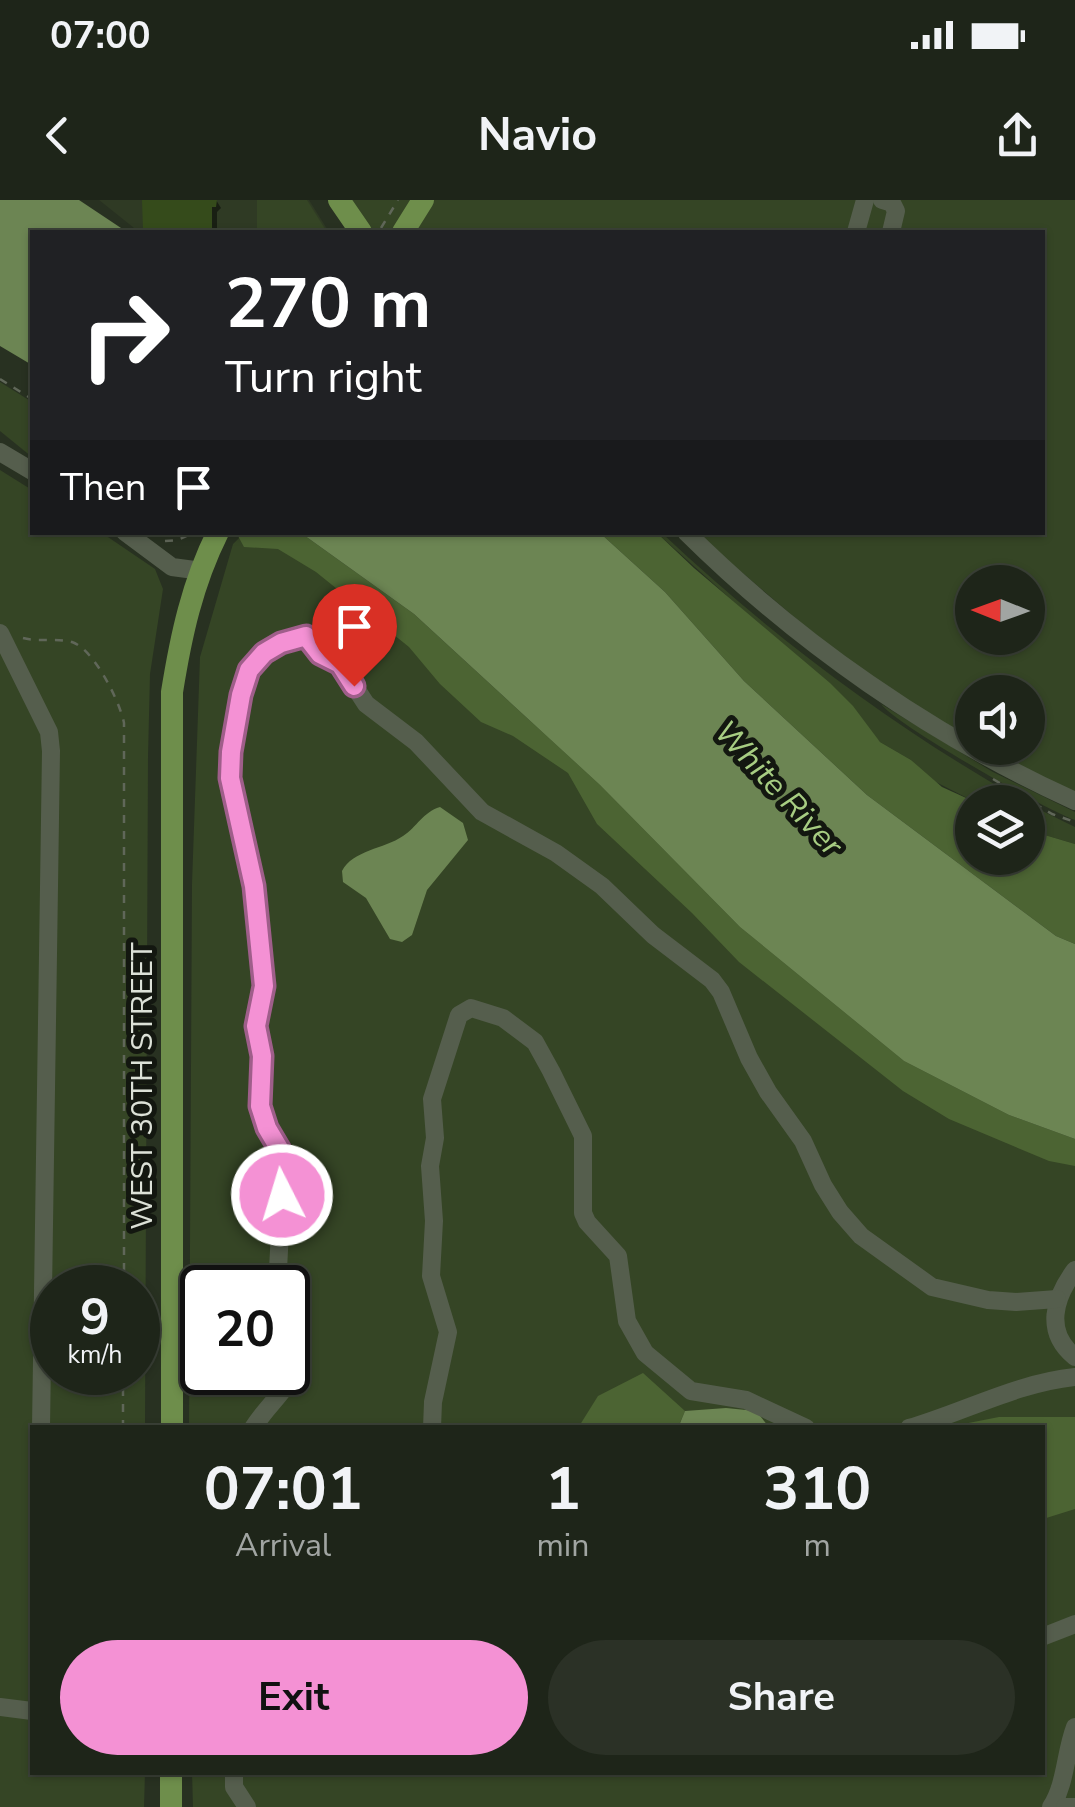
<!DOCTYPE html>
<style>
:root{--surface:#1e2519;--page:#2b3126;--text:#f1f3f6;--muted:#a1a5a2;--line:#3c4238;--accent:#f491d4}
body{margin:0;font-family:"Nunito Sans",sans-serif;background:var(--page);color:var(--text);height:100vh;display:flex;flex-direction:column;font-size:38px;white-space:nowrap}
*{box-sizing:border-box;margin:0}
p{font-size:32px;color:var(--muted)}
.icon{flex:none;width:55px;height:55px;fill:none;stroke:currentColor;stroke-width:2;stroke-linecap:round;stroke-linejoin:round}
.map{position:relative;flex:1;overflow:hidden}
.side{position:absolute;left:30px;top:1225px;width:1015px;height:350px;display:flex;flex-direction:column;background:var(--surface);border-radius:0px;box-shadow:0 2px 8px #0004,0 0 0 2px var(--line)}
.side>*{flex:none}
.top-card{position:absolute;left:30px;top:30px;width:1015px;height:305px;border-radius:0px;box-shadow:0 2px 8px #0004,0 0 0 2px var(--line);background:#202124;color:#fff;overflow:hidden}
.needle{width:65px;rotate:271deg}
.controls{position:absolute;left:955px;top:365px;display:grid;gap:20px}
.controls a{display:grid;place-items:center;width:90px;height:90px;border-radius:50%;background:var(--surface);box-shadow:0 2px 8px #0004,0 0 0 2px var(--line);font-size:50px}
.speed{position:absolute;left:30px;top:1065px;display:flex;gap:20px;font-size:50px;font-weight:700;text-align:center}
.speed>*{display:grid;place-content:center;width:130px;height:130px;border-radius:50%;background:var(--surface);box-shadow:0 2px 8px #0004,0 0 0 2px var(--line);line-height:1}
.speed small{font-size:25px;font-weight:400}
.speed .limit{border:5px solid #111;border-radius:15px;background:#fff;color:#111}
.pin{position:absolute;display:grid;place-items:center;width:85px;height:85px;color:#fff;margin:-102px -42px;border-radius:50% 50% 50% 0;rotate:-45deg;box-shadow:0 0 10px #0007}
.pin .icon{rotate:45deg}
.me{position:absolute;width:110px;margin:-55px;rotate:355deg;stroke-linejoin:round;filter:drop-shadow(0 0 8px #0008)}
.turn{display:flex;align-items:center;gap:35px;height:210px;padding:0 30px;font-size:45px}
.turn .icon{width:130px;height:130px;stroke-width:2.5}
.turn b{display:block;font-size:70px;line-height:85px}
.then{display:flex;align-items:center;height:95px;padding:0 30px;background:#0003;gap:20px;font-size:38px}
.eta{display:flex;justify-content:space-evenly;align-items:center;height:170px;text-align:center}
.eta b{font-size:60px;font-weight:700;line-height:70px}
.cta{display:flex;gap:20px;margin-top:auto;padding:20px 30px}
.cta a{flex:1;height:115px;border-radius:60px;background:var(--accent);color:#111;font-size:40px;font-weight:700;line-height:115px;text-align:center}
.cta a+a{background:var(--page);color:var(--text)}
.status{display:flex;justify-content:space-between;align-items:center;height:70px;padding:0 50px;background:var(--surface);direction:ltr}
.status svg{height:28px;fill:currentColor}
header{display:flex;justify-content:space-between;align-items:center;height:130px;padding:0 30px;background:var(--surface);font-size:45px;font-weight:700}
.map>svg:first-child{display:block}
.built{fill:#2f3a24}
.green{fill:#354525;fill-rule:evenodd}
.forest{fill:#4c6433}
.water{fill:#6c8553}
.shadow{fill:#0007}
.building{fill:#354b1b}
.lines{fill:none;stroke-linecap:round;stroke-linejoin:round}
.path{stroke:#606759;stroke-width:2.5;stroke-dasharray:8 8;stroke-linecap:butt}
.minor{stroke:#555e4d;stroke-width:18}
.major{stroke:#6e8e4b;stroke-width:22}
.route-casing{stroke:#9f5e8a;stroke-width:25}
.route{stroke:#f491d4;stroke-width:18}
.labels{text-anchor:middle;stroke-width:10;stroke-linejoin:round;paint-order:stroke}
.street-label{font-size:30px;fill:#dce1d7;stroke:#131710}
.water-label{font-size:32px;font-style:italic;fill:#a7cd82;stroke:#131710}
</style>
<div class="status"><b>07:00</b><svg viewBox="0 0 49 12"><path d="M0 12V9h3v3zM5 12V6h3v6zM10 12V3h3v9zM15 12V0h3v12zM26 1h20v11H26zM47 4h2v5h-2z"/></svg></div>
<header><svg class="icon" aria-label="back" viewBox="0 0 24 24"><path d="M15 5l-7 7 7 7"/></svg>Navio<svg class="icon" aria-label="share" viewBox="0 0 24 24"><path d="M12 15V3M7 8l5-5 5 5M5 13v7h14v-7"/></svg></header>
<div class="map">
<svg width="1075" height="1607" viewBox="0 0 1075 1607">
<rect width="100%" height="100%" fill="#283121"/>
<path class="built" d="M99,0H309L329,32H139Z"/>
<g class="green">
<path d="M257,0H307L327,32H257Z"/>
<path d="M347,0H1075V594L983,548H1028V492H972V541L904,499L821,440L696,333L1042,332V32H369ZM972,382H1028V438H972Z"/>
<path d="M0,182L32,202V257L0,231Z"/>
<path d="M0,270L32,290V332L102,333L155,369L163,389L150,474L148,557L145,1227L32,1228V1572L145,1573L144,1607H0ZM52,1088H138V1172H52Z"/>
<path d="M244,333H301L1009,915L1075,939V1607H193L192,1572H1042V1228H189L192,684L200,457L233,344ZM202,1088H288V1172H202Z"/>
<path d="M657,333H662C772,437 893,527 1025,602H975L928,578L911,560L880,542L783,446Z"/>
<path d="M881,504L993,572L1075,612V620C1044,609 896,525 881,504Z"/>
<path d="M1028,604L1075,627V644L1028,630Z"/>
</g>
<g class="forest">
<path d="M242,333H301L414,414L600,585L740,727L904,861L1009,915L1075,939V966L1049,961L949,919L903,891L739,762L692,713L597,624L568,573L513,536L481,522L440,484L409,447L316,372L278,349L244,347L238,336Z"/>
<path d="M600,333H657L694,368L830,483L853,506L880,542L911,560L942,587L975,602H972V658H1028V630L1075,644V744L1056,736L867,595L744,481L665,392Z"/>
<path d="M643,1173L685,1211L678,1227L578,1228L598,1196Z"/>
<path d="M999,1217H1075V1309L1043,1319L1042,1228L948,1227Z"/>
</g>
<g class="water">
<path d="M0,0H79L127,32H32V165L0,146Z"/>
<path d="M301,333H600L665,392L744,481L867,595L1056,736L1075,744V939L1009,915L904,861L740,727L600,585L414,414Z"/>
<path d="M440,607L463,623L468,640L427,690L412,735L402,742L390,739L366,698L343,682L342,671C353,650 384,649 403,636C417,627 423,612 440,607Z"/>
<path d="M726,1208L756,1211L769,1227L678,1228L685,1211Z"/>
</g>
<path class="shadow" d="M145,0H216L221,8L217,12V32H150L145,28Z"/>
<path class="building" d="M142,0H217L216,7H212V28L143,29Z"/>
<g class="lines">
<g class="path">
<path d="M381,28L398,0"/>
<path d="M0,179L32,199"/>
<path d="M165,341L178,340L195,332"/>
<path d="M23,438C38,442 57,438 72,442C94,449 120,502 124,523V1088"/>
<path d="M993,579L1052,614L1075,622"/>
<path d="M123,1228V1172"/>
</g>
<g class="minor">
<path d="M882,0L892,3L896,11L891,32"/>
<path d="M856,32L865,0"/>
<path d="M0,252L32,271"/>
<path d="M125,332L172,367L202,371"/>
<path d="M686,332C798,443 932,536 1075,601"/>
<path d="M0,433L49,532L51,551L41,1228"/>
<path d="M306,436L320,454L340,464"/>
<path d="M1075,1070C1054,1098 1044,1132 1075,1157"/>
<path d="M277,1088L282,995L281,950L267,928L260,906L261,856L256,826L264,787L254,686L236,614L230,578L231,552L241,495L249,470L264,453L281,443L306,436H328L338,445L340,464L366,504L416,542L482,612L556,653L602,686L653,735L712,780L721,792L749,858L768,892L803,941L823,985L840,1012L861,1036L932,1087L988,1100L1016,1102L1057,1099"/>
<path d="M253,1228C279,1188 304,1185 288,1133"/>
<path d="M432,1228L433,1202L448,1132L431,1076L434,1021L430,966L435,938L432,899L459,815L471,808L503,818L535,842L551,871L583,936V1013L587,1022L618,1056L627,1121L645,1153L691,1191L746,1200L806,1228"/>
<path d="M909,1228C964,1212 1017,1183 1075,1177"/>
<path d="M1042,1437L1075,1424"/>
<path d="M0,1507L32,1511"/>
<path d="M234,1572V1587L247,1607"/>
<path d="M1051,1607C1066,1584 1065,1553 1075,1527"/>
<path d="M1065,1607H1075"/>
</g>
<g class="major">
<path d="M339,0L361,32"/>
<path d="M403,32L423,0"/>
<path d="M172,1228V492C181,436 192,384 218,332"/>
<path d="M171,1607V1572"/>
</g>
</g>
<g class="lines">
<defs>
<path id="route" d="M282,995L280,950L267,928L260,906L262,856L256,826L264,786L254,686L230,578L231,552L241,495L249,470L264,453L281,443L306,436L320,454L340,464L354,486"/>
</defs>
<use href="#route" class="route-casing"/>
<use href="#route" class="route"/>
</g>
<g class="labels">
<g class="street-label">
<text transform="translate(142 886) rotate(-90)" y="10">WEST 30TH STREET</text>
</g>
<g class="water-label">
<text transform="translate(779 588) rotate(47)" y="11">White River</text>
</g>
</g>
</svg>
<div class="controls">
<a><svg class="needle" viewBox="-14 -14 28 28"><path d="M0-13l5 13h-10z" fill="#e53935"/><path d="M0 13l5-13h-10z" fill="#a1a5a2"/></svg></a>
<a><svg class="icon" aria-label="sound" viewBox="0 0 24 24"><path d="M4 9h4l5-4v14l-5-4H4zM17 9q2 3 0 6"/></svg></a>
<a><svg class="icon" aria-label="layers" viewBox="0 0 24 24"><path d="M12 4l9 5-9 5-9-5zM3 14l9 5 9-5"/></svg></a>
</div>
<div class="speed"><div>9<small>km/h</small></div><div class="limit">20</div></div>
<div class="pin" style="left:354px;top:486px;background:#d93025"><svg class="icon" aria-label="arrive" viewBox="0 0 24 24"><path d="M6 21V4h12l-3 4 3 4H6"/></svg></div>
<svg class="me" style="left:282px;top:995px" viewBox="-20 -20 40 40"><circle r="17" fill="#f491d4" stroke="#fff" stroke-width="3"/><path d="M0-11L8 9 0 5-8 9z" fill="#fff"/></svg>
<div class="top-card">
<div class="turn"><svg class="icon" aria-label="right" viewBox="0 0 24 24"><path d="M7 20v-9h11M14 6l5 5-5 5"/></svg><div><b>270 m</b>Turn right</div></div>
<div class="then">Then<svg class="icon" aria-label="arrive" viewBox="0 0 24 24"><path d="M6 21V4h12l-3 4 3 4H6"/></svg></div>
</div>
<section class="side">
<div class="eta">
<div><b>07:01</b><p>Arrival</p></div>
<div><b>1</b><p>min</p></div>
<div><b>310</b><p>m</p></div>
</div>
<div class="cta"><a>Exit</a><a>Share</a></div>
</section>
</div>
